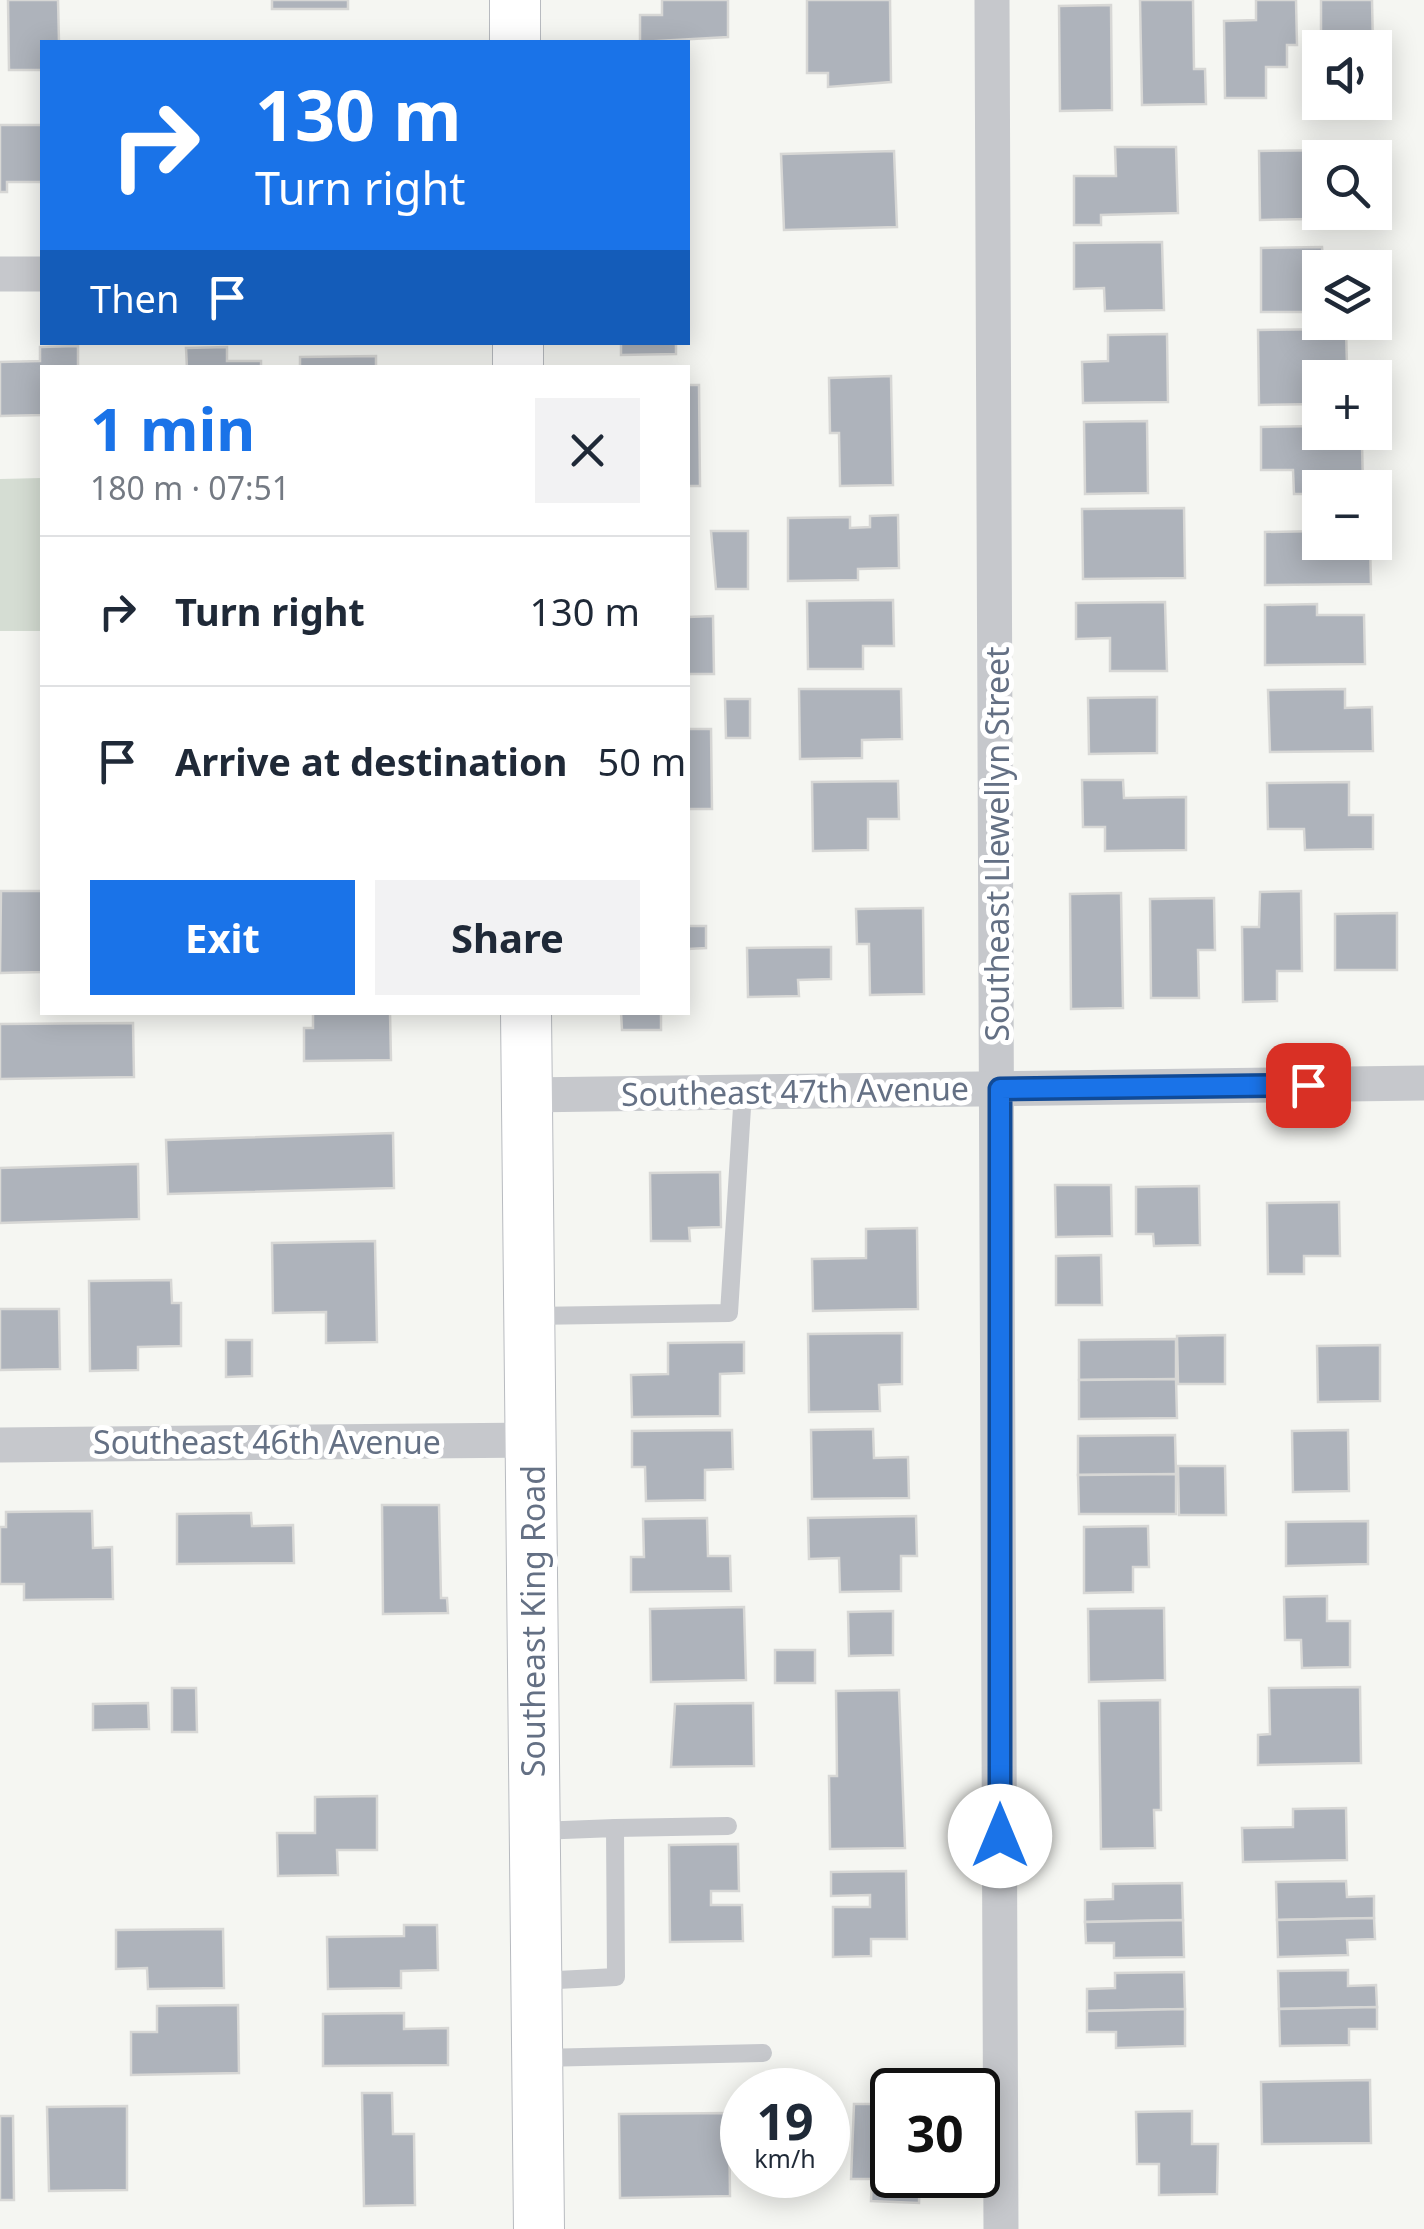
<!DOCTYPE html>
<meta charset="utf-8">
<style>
:root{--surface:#fff;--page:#f2f2f3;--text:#1f2937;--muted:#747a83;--line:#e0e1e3;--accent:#1a73e8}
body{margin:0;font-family:"Noto Sans",sans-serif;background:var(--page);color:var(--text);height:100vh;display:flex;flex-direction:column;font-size:38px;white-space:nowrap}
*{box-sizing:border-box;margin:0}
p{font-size:32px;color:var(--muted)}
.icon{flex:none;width:55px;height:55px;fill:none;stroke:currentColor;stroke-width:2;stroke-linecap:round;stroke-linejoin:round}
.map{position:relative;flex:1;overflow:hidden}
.side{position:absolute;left:40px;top:365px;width:650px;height:650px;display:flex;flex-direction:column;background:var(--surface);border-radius:0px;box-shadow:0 5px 25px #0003}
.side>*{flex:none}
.top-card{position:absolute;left:40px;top:40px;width:650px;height:305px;border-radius:0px;box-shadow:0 5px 25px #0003;background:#1a73e8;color:#fff;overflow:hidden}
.controls{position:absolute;left:1302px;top:30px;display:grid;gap:20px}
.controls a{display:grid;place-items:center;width:90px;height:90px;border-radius:0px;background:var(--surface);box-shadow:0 5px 25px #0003;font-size:50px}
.speed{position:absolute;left:720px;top:2068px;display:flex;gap:20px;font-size:50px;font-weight:700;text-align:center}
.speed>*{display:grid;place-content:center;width:130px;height:130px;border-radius:50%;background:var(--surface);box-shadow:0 5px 25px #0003;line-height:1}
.speed small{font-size:25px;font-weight:400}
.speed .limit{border:5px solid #111;border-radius:15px;background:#fff;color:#111}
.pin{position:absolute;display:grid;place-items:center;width:85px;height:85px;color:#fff;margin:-42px;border-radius:20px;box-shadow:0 5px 15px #0006}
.me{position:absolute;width:110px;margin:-55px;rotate:0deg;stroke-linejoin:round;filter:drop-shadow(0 0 8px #0008)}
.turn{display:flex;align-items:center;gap:35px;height:210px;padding:0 50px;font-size:45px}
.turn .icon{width:130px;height:130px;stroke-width:2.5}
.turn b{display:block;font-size:70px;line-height:85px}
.then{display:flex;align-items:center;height:95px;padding:0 50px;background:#0003;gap:20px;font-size:38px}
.round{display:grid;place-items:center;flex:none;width:105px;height:105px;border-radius:0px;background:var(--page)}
.summary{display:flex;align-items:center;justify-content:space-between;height:170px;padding:0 50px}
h1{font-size:60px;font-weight:700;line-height:75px;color:var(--accent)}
.cta{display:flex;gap:20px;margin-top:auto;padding:20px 50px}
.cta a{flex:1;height:115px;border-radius:0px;background:var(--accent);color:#fff;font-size:40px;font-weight:700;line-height:115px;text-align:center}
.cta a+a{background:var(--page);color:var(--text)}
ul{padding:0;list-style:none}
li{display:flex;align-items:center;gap:30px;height:150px;padding:0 50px;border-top:2px solid var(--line)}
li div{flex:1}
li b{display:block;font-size:38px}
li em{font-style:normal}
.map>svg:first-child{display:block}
.green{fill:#d5ddd3}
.building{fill:#aeb3bb;stroke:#d7d7d5;stroke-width:2.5}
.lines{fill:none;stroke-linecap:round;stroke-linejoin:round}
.secondary-casing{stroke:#b8bbc0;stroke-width:52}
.service{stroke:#c6c8cc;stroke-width:18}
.minor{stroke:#c6c8cc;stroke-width:35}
.secondary{stroke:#fff;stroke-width:50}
.route-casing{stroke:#114b97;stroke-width:25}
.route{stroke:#1a73e8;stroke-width:18}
.labels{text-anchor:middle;stroke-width:10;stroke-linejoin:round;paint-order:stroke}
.street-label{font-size:32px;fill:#647084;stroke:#fff}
</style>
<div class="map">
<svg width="1424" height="2229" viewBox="0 0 1424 2229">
<rect width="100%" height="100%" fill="#f5f6f2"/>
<path class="green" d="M42,478V631H0V479Z"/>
<g class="building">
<path d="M8,0H58L59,42H42V70H9Z"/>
<rect x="272" y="0" width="76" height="9"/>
<path d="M662,0H728V37L640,42V15H662Z"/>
<path d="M807,0H890L891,82L828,87V73H807Z"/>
<path d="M1140,0H1193L1194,69H1205L1206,104L1142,105Z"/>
<path d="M1256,0H1296L1297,45H1287V67H1266V98H1225L1224,21L1256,20Z"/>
<path d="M1321,0H1372L1373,48H1321Z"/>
<path d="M1111,5L1112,110L1060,111L1059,6Z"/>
<rect x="1322" y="102" width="52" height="4"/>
<path d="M0,125H42V182H7V192H0Z"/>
<path d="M1115,147H1176L1178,213L1101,215V225H1074V176H1116Z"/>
<path d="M1346,150V158H1320V212H1366V218L1260,220L1259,151Z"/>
<path d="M894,151L897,227L784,230L781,154Z"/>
<path d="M1162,242L1164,310L1105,311L1104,288L1074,289V243Z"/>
<path d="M1322,247L1323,259L1362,258L1363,268H1320V312H1261V248Z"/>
<path d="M1346,329L1347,366H1356V378H1320V404L1259,405L1258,330Z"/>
<path d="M1167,334L1168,402L1083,403L1082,362L1108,361V335Z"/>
<path d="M621,342H676V354L621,355Z"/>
<path d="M78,346V368H42V415L0,416V362L40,361V347Z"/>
<path d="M227,347V361H261V368H187L186,348Z"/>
<path d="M376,356V368H300V357Z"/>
<path d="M891,376L893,485L840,486L839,433H830L829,378Z"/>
<path d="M688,385H699L700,486H688Z"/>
<path d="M1147,421L1148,493L1085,494L1084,422Z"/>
<path d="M1320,426V432H1339V443H1362L1363,488H1320V494H1294L1293,470H1261V427Z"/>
<path d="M1184,508L1185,578L1083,579L1082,509Z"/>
<path d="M898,515L899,568L858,569V580L788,581V518L850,517V528L870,527V516Z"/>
<path d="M711,531H748V589H716Z"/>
<path d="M1320,531V542H1370L1371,584L1265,585V532Z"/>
<path d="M893,600L894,646H863V669H808L807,601Z"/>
<path d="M1165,602L1167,671H1110V638L1076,639V603Z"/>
<path d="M1317,604V615H1364L1365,664L1265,665V605Z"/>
<path d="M713,616L714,674H688V617Z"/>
<path d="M799,689H901L902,739L862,740V758L800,759Z"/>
<path d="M1345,689V708L1372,707L1373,751L1270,752L1268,690Z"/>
<path d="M1157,697V753L1089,754L1088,698Z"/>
<path d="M725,699H750V738H726Z"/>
<path d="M688,729H711L712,809H688Z"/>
<path d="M1082,780H1123L1124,798L1186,797V850L1105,851V827H1083Z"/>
<path d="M898,781L899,819H868V850L813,851L812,782Z"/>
<path d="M1349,782V815H1373V849L1305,850L1304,829H1268L1267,783Z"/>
<path d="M1,891H42V972L0,973Z"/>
<path d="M1301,891L1302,971H1277V1001L1243,1002L1242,927H1259L1260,892Z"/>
<path d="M1121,893L1123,1008L1071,1009L1070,894Z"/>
<path d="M1214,898L1215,950H1198L1199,998H1151L1150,899Z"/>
<path d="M923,908L924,994L870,995L869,944H857L856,909Z"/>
<path d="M1397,913V970H1335V914Z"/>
<path d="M688,926H706V948L688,949Z"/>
<path d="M831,947V979L798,980L799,996L748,997L747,948Z"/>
<path d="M313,1012H390L391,1060L304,1061V1028H313Z"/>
<path d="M621,1012H661V1030H622Z"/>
<path d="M133,1023L134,1077L0,1079V1024Z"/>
<path d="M393,1133L394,1188L168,1194L166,1140Z"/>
<path d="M138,1164L139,1219L0,1223V1168Z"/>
<path d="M720,1172L721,1227L689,1228L690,1241H651L650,1173Z"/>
<path d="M1055,1185H1111L1112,1236L1056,1237Z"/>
<path d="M1199,1186L1200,1245L1154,1246L1153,1234H1136V1187Z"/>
<path d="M1339,1202L1340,1256H1304V1274H1268L1267,1203Z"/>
<path d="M917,1228L918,1309L813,1311L812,1259L866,1258V1229Z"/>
<path d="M375,1241L377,1342L326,1343V1312L273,1313L272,1243Z"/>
<path d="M1101,1255L1102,1305H1056V1256Z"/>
<path d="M171,1280L172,1303H181V1346L138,1347V1370L90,1371L89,1281Z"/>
<path d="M0,1309H59L60,1369L0,1370Z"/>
<path d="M902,1333V1384L879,1385L880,1411L809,1412L808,1334Z"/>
<path d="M1225,1335V1384H1178L1177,1336Z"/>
<path d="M1176,1339V1379L1079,1380V1340Z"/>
<path d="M226,1340H252V1376L226,1377Z"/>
<path d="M744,1342V1373L720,1374V1416L632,1417L631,1375L668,1374V1343Z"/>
<path d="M1380,1345V1401L1318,1402L1317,1346Z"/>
<path d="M1176,1379L1177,1418L1079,1419V1380Z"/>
<path d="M873,1429L874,1458L908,1457L909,1498L812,1499L811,1430Z"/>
<path d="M732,1430L733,1469L705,1470V1500L646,1501L645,1467H632V1431Z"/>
<path d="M1348,1430L1349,1491L1293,1492L1292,1431Z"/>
<path d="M1175,1435L1176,1474L1078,1475V1436Z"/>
<path d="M1178,1466H1225L1226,1515H1179Z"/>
<path d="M1176,1474V1514H1079L1078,1475Z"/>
<path d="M382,1505H439L441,1598H447L448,1613L383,1614Z"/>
<path d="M92,1511L93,1548L112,1547L113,1599L24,1600V1584H0V1527H6V1512Z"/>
<path d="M251,1513L252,1526L293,1525L294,1563L177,1564V1514Z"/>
<path d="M916,1516L917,1556H901V1591L840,1592L839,1558L809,1559L808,1518Z"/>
<path d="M707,1518L708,1556H730L731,1591L631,1592V1557H644L643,1519Z"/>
<path d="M1368,1521V1564L1286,1566V1522Z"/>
<path d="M1148,1526L1149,1567H1133V1592L1084,1593V1527Z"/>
<path d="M1327,1596V1621H1350V1667L1302,1668L1301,1640H1285L1284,1597Z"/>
<path d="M744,1607L746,1680L651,1682L650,1609Z"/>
<path d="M1164,1608L1165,1680L1089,1682L1088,1609Z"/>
<path d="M893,1611V1655L849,1656L848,1612Z"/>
<rect x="775" y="1650" width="40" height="33"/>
<path d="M1360,1687L1361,1763L1258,1765V1735L1270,1734L1269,1688Z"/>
<path d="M172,1688H196L197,1732H172Z"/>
<path d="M899,1690L905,1848L830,1849L829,1776H837L836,1691Z"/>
<path d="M1160,1700L1161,1810H1154L1155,1848L1101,1849L1099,1701Z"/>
<path d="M148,1703L149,1729L93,1730V1704Z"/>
<path d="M753,1703L754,1766L671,1767L675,1704Z"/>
<path d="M377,1796V1850H337L338,1875L278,1876L277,1833H315V1797Z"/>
<path d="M1346,1808L1347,1860L1243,1862L1242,1828L1293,1827V1809Z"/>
<path d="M738,1844L739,1891H711V1905H742L743,1941L670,1942L669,1845Z"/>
<path d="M906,1871L907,1939H871V1956L833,1957V1907H870V1895L831,1896V1872Z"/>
<path d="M1346,1881L1347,1897L1374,1896V1918L1277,1920L1276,1882Z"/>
<path d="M1182,1883L1183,1920L1085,1922V1900L1113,1899V1884Z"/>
<path d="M1374,1918L1375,1939L1347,1940L1348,1955L1278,1957L1277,1920Z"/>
<path d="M1183,1920L1184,1957L1114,1958V1943H1086L1085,1922Z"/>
<path d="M404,1925H437L438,1970L401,1971V1988L328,1989L327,1937L404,1936Z"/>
<path d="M223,1929L224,1988L148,1989L147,1968L116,1969V1930Z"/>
<path d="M1348,1970V1986L1376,1985L1377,2007L1279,2009L1278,1971Z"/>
<path d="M1184,1972L1185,2009L1087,2011V1989L1115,1988V1973Z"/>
<path d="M238,2005L239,2073L131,2075V2032H157V2006Z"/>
<path d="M1377,2007V2029H1349V2045L1280,2046L1279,2009Z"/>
<path d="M1185,2009V2046L1116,2048V2032H1087V2011Z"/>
<path d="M404,2013V2029L448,2028V2065L323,2066V2014Z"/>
<path d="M882,2080L922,2081V2090H892V2175H920L919,2203L871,2201L872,2179H851L854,2104H880Z"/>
<path d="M1370,2080L1371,2143L1262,2144L1261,2082Z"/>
<path d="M362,2093H392L393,2134H414L415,2205L364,2206Z"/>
<path d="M127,2106V2190L49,2191L47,2107Z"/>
<path d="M1192,2111V2144H1218L1217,2194L1159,2195V2164H1137L1136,2112Z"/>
<path d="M729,2113L730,2196L620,2198L619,2114Z"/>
<path d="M0,2116H13L14,2200H0Z"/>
</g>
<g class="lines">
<defs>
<g id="secondary">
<path d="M515,0V42"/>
<path d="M518,342V368"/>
<path d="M526,1012L539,2229"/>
</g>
</defs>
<use href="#secondary" class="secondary-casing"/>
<g class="service">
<path d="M531,1316L729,1313L743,1092"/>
<path d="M615,1828L728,1826"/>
<path d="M538,1981L616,1977L615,1828L538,1831"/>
<path d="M539,2058L763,2053"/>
</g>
<g class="minor">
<path d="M992,0L1001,2229"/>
<path d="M0,274H42"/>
<path d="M526,1095L1424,1083"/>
<path d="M0,1445L533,1440"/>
</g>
<use href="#secondary" class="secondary"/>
</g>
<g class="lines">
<defs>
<path id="route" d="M1000,1836V1089L1308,1085"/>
</defs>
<use href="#route" class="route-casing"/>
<use href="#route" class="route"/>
</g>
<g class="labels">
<g class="street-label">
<text transform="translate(998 844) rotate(-90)" y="11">Southeast Llewellyn Street</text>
<text transform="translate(795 1092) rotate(-1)" y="11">Southeast 47th Avenue</text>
<text x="267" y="1454">Southeast 46th Avenue</text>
<text transform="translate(534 1621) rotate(-90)" y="11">Southeast King Road</text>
</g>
</g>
</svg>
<div class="controls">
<a><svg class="icon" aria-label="sound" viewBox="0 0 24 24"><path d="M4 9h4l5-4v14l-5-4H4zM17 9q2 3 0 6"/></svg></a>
<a><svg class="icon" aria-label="search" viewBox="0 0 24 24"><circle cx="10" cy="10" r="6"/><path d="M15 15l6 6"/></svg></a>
<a><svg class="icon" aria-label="layers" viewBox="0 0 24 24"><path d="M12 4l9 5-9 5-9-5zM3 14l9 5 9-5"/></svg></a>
<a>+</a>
<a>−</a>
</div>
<div class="speed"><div>19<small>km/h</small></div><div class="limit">30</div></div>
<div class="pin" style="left:1308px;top:1085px;background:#d93025"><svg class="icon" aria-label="arrive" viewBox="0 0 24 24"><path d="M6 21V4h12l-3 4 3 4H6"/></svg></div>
<svg class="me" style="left:1000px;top:1836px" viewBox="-20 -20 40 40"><circle r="19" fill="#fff"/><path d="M0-13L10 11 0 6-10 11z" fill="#1a73e8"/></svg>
<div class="top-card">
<div class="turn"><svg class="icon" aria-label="right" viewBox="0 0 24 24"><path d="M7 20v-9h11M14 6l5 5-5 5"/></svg><div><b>130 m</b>Turn right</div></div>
<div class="then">Then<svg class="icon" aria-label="arrive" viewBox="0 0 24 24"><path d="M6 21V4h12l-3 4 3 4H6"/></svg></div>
</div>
<section class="side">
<div class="summary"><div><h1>1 min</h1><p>180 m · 07:51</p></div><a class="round"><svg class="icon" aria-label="close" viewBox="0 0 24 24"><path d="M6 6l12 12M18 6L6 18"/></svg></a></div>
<ul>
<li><svg class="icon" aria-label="right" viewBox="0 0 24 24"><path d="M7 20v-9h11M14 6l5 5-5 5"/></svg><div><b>Turn right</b></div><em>130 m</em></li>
<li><svg class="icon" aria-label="arrive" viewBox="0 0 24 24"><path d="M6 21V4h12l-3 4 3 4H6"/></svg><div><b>Arrive at destination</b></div><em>50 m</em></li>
</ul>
<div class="cta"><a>Exit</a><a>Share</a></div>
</section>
</div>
